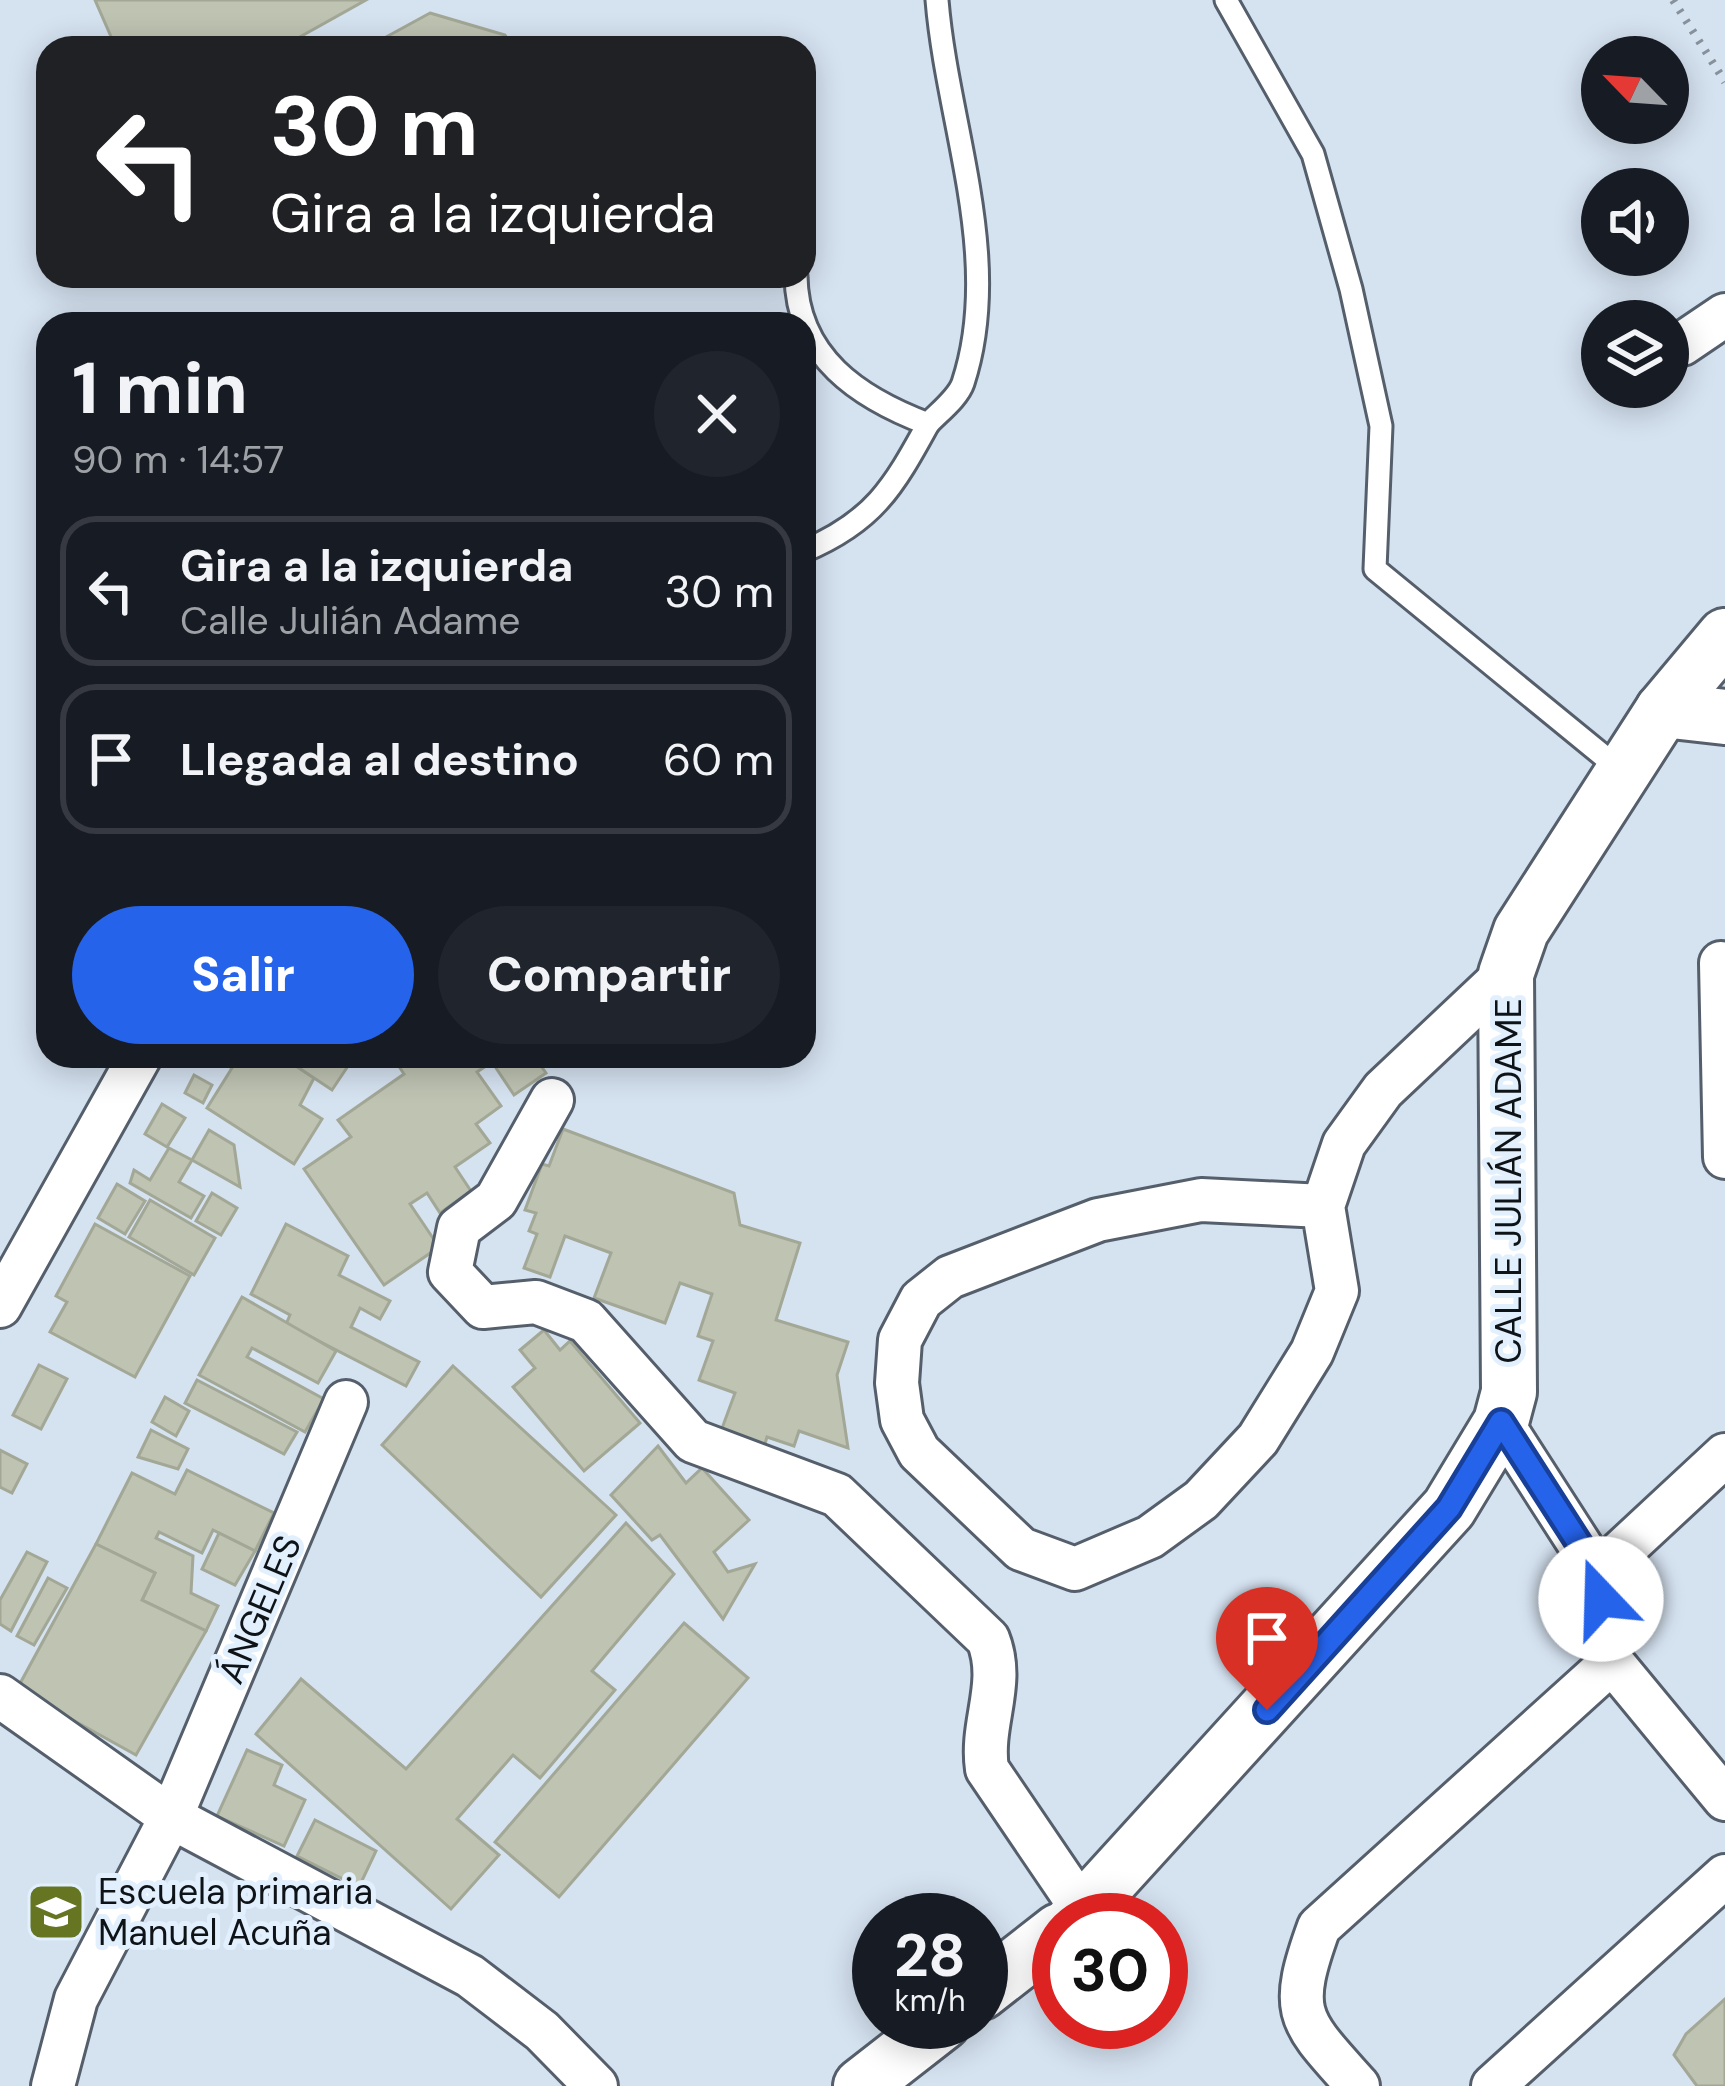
<!DOCTYPE html>
<html lang="es">
<meta charset="utf-8">
<style>
:root{--surface:#171b24;--page:#20242c;--text:#f1f3f6;--muted:#9ea1a6;--line:#363941;--accent:#2563eb}
body{margin:0;font-family:"DM Sans",sans-serif;background:var(--page);color:var(--text);height:100vh;display:flex;flex-direction:column;font-size:45px;white-space:nowrap}
*{box-sizing:border-box;margin:0}
p{font-size:39px;color:var(--muted)}
.icon{flex:none;width:66px;height:66px;fill:none;stroke:currentColor;stroke-width:2;stroke-linecap:round;stroke-linejoin:round}
.map{position:relative;flex:1;overflow:hidden}
.sheet{position:absolute;left:36px;top:312px;width:780px;height:756px;display:flex;flex-direction:column;background:var(--surface);border-radius:36px;box-shadow:0 6px 30px #0003}
.sheet>*{flex:none}
.guide{position:absolute;left:36px;top:36px;width:780px;height:252px;border-radius:36px;box-shadow:0 6px 30px #0003;background:#202124;color:#fff;overflow:hidden}
.needle{width:78px;rotate:295deg}
.buttons{position:absolute;left:1581px;top:36px;display:grid;gap:24px}
.buttons a{display:grid;place-items:center;width:108px;height:108px;border-radius:50%;background:var(--surface);box-shadow:0 6px 30px #0003;font-size:60px}
.speed{position:absolute;left:852px;top:1893px;display:flex;gap:24px;font-size:60px;font-weight:700;text-align:center}
.speed>*{display:grid;place-content:center;width:156px;height:156px;border-radius:50%;background:var(--surface);box-shadow:0 6px 30px #0003;line-height:1}
.speed small{font-size:30px;font-weight:400}
.speed .limit{border:18px solid #d22;background:#fff;color:#111}
.pin{position:absolute;display:grid;place-items:center;width:102px;height:102px;color:#fff;margin:-123px -51px;border-radius:50% 50% 50% 0;rotate:-45deg;box-shadow:0 0 12px #0007}
.pin .icon{rotate:45deg}
.me{position:absolute;width:132px;margin:-66px;rotate:339deg;stroke-linejoin:round;filter:drop-shadow(0 0 9px #0008)}
.turn{display:flex;align-items:center;gap:42px;height:252px;padding:0 36px;font-size:54px}
.turn .icon{width:156px;height:156px;stroke-width:2.5}
.turn b{display:block;font-size:84px;line-height:102px}
.round{display:grid;place-items:center;flex:none;width:126px;height:126px;border-radius:63px;background:var(--page)}
.headline{display:flex;align-items:center;justify-content:space-between;height:204px;padding:0 36px}
h1{font-size:72px;font-weight:800;line-height:90px}
.cta{display:flex;gap:24px;margin-top:auto;padding:24px 36px}
.cta a{flex:1;height:138px;border-radius:72px;background:var(--accent);color:#fff;font-size:48px;font-weight:800;line-height:138px;text-align:center}
.cta a+a{background:var(--page);color:var(--text)}
ul{padding:0;list-style:none}
li{display:flex;align-items:center;gap:36px;height:150px;margin:0 24px 18px;padding:0 12px;border:6px solid var(--line);border-radius:36px}
li div{flex:1}
li b{display:block;font-size:45px}
li em{font-style:normal}
.map>svg:first-child{display:block}
.building{fill:#bec3b2;stroke:#a2a796;stroke-width:3}
.lines{fill:none;stroke-linecap:round;stroke-linejoin:round}
.service-casing{stroke:#555f6c;stroke-width:27}
.minor-casing{stroke:#555f6c;stroke-width:48}
.tertiary-casing{stroke:#555f6c;stroke-width:60}
.path{stroke:#87919b;stroke-width:8;stroke-dasharray:3 9;stroke-linecap:butt}
.service{stroke:#fff;stroke-width:21}
.minor{stroke:#fff;stroke-width:42}
.tertiary{stroke:#fff;stroke-width:54}
.route-casing{stroke:#184099;stroke-width:30}
.route{stroke:#2563eb;stroke-width:21}
.labels{text-anchor:middle;stroke-width:10;stroke-linejoin:round;paint-order:stroke}
.street-label{font-size:36px;fill:#0e1317;stroke:#e2effd}
.poi-label{font-size:36px;fill:#0e1317;stroke:#e2effd;text-anchor:start}
</style>
<div class="map">
<svg width="1725" height="2086" viewBox="0 0 1725 2086">
<rect width="100%" height="100%" fill="#d5e2f0"/>
<g class="building">
<path d="M95,0H366L280,48H116Z"/>
<path d="M430,13L505,35L513,48H366Z"/>
<path d="M212,1056H281L314,1078L300,1105L322,1119L294,1164L207,1108L232,1068Z"/>
<path d="M281,1056H340L350,1063L332,1090Z"/>
<path d="M392,1056H534L546,1073L514,1095L492,1062L477,1072L501,1106L476,1124L490,1143L455,1167L471,1191L440,1213L427,1193L410,1204L439,1247L384,1285L304,1169L351,1137L338,1120L404,1074Z"/>
<path d="M194,1075L212,1085L203,1103L185,1093Z"/>
<path d="M162,1104L185,1118L167,1147L145,1134Z"/>
<path d="M563,1129L734,1193L740,1225L800,1243L776,1320L848,1342L837,1375L848,1448L799,1431L794,1446L767,1437L764,1447L721,1431L735,1393L699,1380L713,1341L698,1336L712,1294L680,1283L665,1323L594,1298L611,1253L565,1236L550,1277L524,1268L537,1234L529,1231L536,1213L525,1210L542,1164L549,1166Z"/>
<path d="M209,1130L234,1145L240,1187L192,1160Z"/>
<path d="M169,1148L192,1160L179,1182L204,1196L191,1218L130,1183L134,1170L150,1180Z"/>
<path d="M117,1184L145,1201L125,1234L98,1218Z"/>
<path d="M212,1193L237,1208L221,1235L196,1221Z"/>
<path d="M150,1200L215,1238L194,1275L129,1237Z"/>
<path d="M95,1224L190,1276L135,1377L50,1332L67,1302L56,1296Z"/>
<path d="M286,1224L348,1256L339,1275L390,1301L380,1319L360,1308L351,1327L419,1362L406,1386L286,1324L290,1315L251,1294Z"/>
<path d="M242,1297L336,1351L318,1383L252,1348L247,1357L324,1399L305,1432L199,1375Z"/>
<path d="M544,1330L560,1350L570,1341L640,1423L584,1471L513,1387L535,1368L520,1350Z"/>
<path d="M39,1365L67,1379L41,1429L13,1415Z"/>
<path d="M453,1366L616,1515L541,1597L382,1445Z"/>
<path d="M197,1380L297,1432L284,1454L185,1403Z"/>
<path d="M165,1397L189,1411L176,1436L152,1422Z"/>
<path d="M151,1430L188,1449L178,1469L138,1457Z"/>
<path d="M658,1446L686,1483L702,1468L749,1520L714,1552L728,1572L755,1564L723,1619L660,1535L652,1540L611,1495Z"/>
<path d="M0,1450L27,1464L12,1493L0,1487Z"/>
<path d="M187,1470L274,1513L255,1551L213,1530L202,1553L159,1532L156,1538L193,1556L191,1593L218,1606L206,1631L142,1600L155,1573L96,1544L132,1473L175,1494Z"/>
<path d="M626,1523L674,1574L592,1671L615,1690L540,1778L513,1755L457,1819L499,1855L451,1909L256,1734L301,1679L406,1769Z"/>
<path d="M219,1533L255,1551L235,1585L202,1569Z"/>
<path d="M96,1544L155,1573L142,1600L206,1631L136,1755L17,1689Z"/>
<path d="M27,1552L47,1562L11,1631L0,1624V1600Z"/>
<path d="M48,1578L67,1588L34,1645L17,1636Z"/>
<path d="M684,1623L748,1678L559,1897L495,1842Z"/>
<path d="M247,1750L282,1765L274,1785L305,1800L284,1846L217,1816Z"/>
<path d="M315,1820L376,1851L359,1887L297,1856Z"/>
<path d="M1725,1999V2086H1697L1674,2055L1686,2034Z"/>
</g>
<g class="lines">
<defs>
<g id="service">
<path d="M1226,0L1313,154L1351,289L1381,426L1375,569L1623,772"/>
<path d="M796,276C797,357 859,398 928,424C938,413 958,398 963,383C1004,258 947,124 937,0"/>
<path d="M804,551C873,522 893,488 928,424"/>
</g>
<g id="minor">
<path d="M1682,344L1725,315"/>
<path d="M1721,963L1725,1157"/>
<path d="M552,1100L496,1200L459,1228L450,1272L483,1307L536,1302L586,1321L693,1441L837,1495L988,1639C1006,1684 980,1723 987,1769L1084,1912"/>
<path d="M1323,1206L1201,1200L1098,1220L950,1277L921,1300L900,1340L897,1383L902,1420L919,1452L1021,1549L1075,1569L1150,1537L1201,1500L1258,1439L1312,1352L1337,1291L1323,1206L1344,1144L1383,1090L1506,974"/>
<path d="M0,1306L140,1056"/>
<path d="M1501,1422L1598,1573L1612,1662L1725,1799"/>
<path d="M1598,1573L1725,1455"/>
<path d="M0,1696L171,1817L470,1976L542,2031L596,2086"/>
<path d="M53,2086L76,1999L171,1817L346,1402"/>
<path d="M1358,2086C1299,2020 1287,2015 1319,1927L1612,1662"/>
<path d="M1493,2086L1725,1876"/>
</g>
<g id="tertiary">
<path d="M1663,710L1725,717"/>
<path d="M1074,1920L1449,1508L1501,1422L1509,1392L1506,974L1521,931L1663,710L1725,636"/>
<path d="M981,1992L1059,1931"/>
<path d="M861,2086L943,2022"/>
</g>
</defs>
<use href="#service" class="service-casing"/>
<use href="#minor" class="minor-casing"/>
<use href="#tertiary" class="tertiary-casing"/>
<path class="path" d="M1673,0L1725,82"/>
<use href="#service" class="service"/>
<use href="#minor" class="minor"/>
<use href="#tertiary" class="tertiary"/>
</g>
<g class="lines">
<defs>
<path id="route" d="M1267,1710L1449,1508L1501,1422L1598,1573L1601,1599"/>
</defs>
<use href="#route" class="route-casing"/>
<use href="#route" class="route"/>
</g>
<defs>
<symbol id="school-square" viewBox="-11 -11 22 22"><rect x="-9" y="-9" width="18" height="18" rx="4" fill="#657522" stroke="#e2effd"/><path d="M0-5L7-2L0 1L-7-2ZM-4 1L0 2.5L4 1V4Q0 6-4 4Z" fill="#fff"/></symbol>
</defs>
<g fill-rule="evenodd">
<use href="#school-square" x="23" y="1879" width="66" height="66"/>
</g>
<g class="labels">
<g class="street-label">
<text transform="translate(1508 1181) rotate(-90)" y="13">CALLE JULIÁN ADAME</text>
<text transform="translate(259 1609) rotate(-67)" y="13">ÁNGELES</text>
</g>
<g class="poi-label">
<text x="98" y="1904">Escuela primaria<tspan x="98" dy="41">Manuel Acuña</tspan></text>
</g>
</g>
</svg>
<div class="buttons">
<a><svg class="needle" viewBox="-14 -14 28 28"><path d="M0-13l5 13h-10z" fill="#e53935"/><path d="M0 13l5-13h-10z" fill="#9ea1a6"/></svg></a>
<a><svg class="icon" aria-label="sound" viewBox="0 0 24 24"><path d="M4 9h4l5-4v14l-5-4H4zM17 9q2 3 0 6"/></svg></a>
<a><svg class="icon" aria-label="layers" viewBox="0 0 24 24"><path d="M12 4l9 5-9 5-9-5zM3 14l9 5 9-5"/></svg></a>
</div>
<div class="speed"><div>28<small>km/h</small></div><div class="limit">30</div></div>
<div class="pin" style="left:1267px;top:1710px;background:#d93025"><svg class="icon" aria-label="arrive" viewBox="0 0 24 24"><path d="M6 21V4h12l-3 4 3 4H6"/></svg></div>
<svg class="me" style="left:1601px;top:1599px" viewBox="-20 -20 40 40"><circle r="19" fill="#fff"/><path d="M0-13L10 11 0 6-10 11z" fill="#2563eb"/></svg>
<div class="guide">
<div class="turn"><svg class="icon" aria-label="left" viewBox="0 0 24 24"><path d="M17 20v-9H6M10 6l-5 5 5 5"/></svg><div><b>30 m</b>Gira a la izquierda</div></div>
</div>
<section class="sheet">
<div class="headline"><div><h1>1 min</h1><p>90 m · 14:57</p></div><a class="round"><svg class="icon" aria-label="close" viewBox="0 0 24 24"><path d="M6 6l12 12M18 6L6 18"/></svg></a></div>
<ul>
<li><svg class="icon" aria-label="left" viewBox="0 0 24 24"><path d="M17 20v-9H6M10 6l-5 5 5 5"/></svg><div><b>Gira a la izquierda</b><p>Calle Julián Adame</p></div><em>30 m</em></li>
<li><svg class="icon" aria-label="arrive" viewBox="0 0 24 24"><path d="M6 21V4h12l-3 4 3 4H6"/></svg><div><b>Llegada al destino</b></div><em>60 m</em></li>
</ul>
<div class="cta"><a>Salir</a><a>Compartir</a></div>
</section>
</div>
